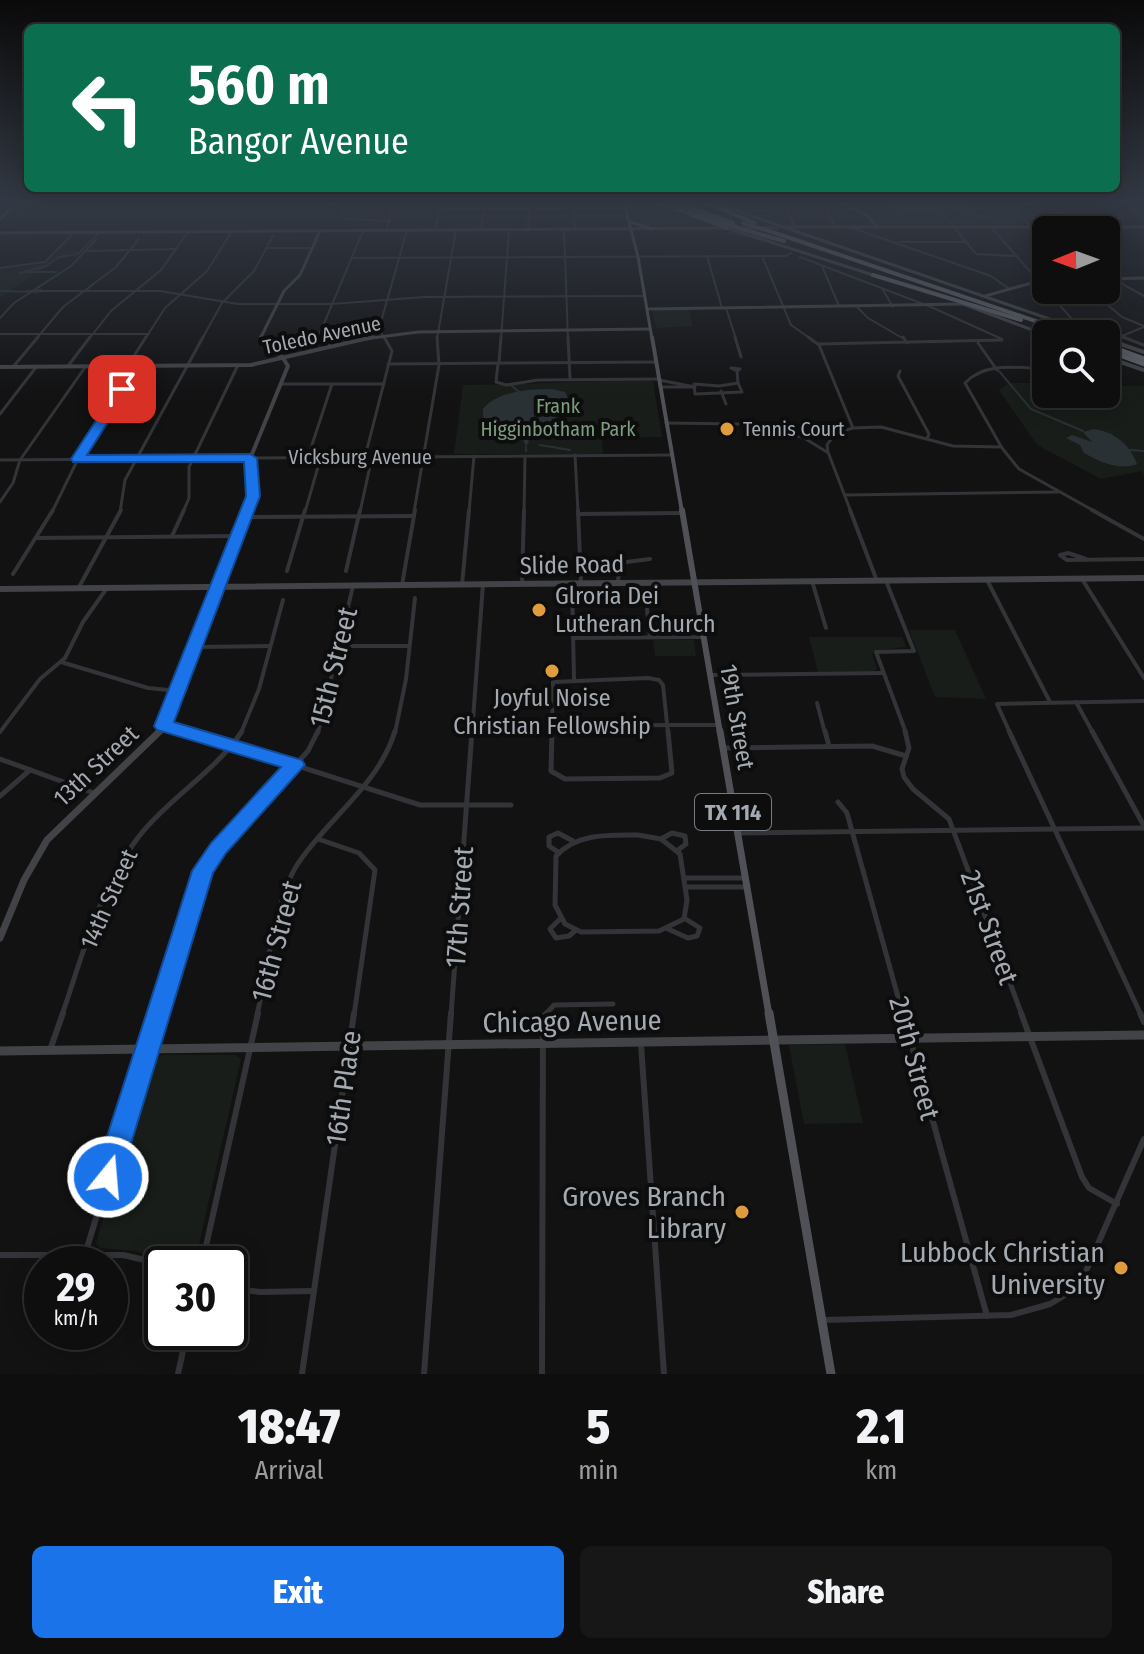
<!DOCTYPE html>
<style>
:root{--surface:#0e0e0e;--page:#171717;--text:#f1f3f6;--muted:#9b9c9e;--line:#2e2e2e;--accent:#1a73e8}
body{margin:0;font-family:"Fira Sans Condensed",sans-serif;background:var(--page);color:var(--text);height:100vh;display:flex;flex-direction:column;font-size:30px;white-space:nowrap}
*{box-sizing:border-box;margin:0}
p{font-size:26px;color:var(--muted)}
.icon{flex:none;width:44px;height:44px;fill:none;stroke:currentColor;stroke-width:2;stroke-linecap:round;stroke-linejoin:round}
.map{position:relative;height:1374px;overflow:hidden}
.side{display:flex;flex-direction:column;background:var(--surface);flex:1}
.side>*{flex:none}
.guide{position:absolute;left:24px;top:24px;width:1096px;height:168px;border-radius:12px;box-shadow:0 4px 20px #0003,0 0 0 2px var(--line);background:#0b6e4f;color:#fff;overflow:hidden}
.needle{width:52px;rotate:269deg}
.controls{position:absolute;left:1032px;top:216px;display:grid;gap:16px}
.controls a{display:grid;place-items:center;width:88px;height:88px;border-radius:12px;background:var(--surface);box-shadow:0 4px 20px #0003,0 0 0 2px var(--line);font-size:40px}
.speed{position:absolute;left:24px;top:1246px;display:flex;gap:16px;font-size:40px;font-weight:700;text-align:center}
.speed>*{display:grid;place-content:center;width:104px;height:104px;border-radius:50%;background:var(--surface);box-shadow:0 4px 20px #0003,0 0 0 2px var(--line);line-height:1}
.speed small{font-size:20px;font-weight:400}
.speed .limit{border:4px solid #111;border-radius:12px;background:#fff;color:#111}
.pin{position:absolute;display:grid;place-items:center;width:68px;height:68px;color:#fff;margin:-34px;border-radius:16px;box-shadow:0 4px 12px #0006}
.me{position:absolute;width:88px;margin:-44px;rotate:17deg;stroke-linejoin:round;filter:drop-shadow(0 0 6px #0008)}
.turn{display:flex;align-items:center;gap:28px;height:168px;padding:0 32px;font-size:36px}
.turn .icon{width:104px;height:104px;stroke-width:2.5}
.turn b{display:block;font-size:56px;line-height:68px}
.eta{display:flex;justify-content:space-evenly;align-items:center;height:136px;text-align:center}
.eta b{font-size:48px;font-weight:800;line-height:56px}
.primary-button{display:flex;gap:16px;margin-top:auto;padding:16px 32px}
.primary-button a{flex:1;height:92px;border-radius:12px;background:var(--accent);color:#fff;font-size:32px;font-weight:800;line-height:92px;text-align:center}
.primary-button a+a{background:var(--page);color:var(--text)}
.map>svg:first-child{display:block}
.green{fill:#181d19}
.water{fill:#293135}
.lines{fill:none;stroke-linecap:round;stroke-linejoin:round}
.stream{stroke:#293135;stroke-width:2}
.street-far4{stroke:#333438;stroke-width:2}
.street-far3{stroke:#333438;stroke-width:3}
.street-far2{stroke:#333438;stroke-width:4}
.street-far1{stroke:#333438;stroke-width:5}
.street{stroke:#333438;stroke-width:6}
.secondary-far4{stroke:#414347;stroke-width:3}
.secondary-far3{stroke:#414347;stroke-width:4}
.secondary-far2{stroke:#414347;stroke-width:6}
.secondary-far1{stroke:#414347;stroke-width:7}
.secondary{stroke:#414347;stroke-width:9}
.primary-far4{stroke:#4f5156;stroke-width:3}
.primary-far3{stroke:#4f5156;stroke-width:4}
.primary-far2{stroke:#4f5156;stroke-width:6}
.primary-far1{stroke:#4f5156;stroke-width:7}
.primary{stroke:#4f5156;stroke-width:9}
.highway-far1{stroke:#5f6268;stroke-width:4}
.highway{stroke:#5f6268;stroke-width:5}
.highway-bridge{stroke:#5f6268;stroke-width:4}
.route{fill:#1a73e8;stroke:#114b97;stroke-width:2}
.poi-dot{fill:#e09b3d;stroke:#0d0d0e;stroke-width:3}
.labels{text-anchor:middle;stroke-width:8;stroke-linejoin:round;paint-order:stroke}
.far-street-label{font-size:20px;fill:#a4aab2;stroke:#0d0d0e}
.far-park-label{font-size:20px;fill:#7d9c7d;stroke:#0d0d0e}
.far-poi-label{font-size:20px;fill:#a4aab2;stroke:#0d0d0e;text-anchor:start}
.shield{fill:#0d0d0e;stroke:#777b81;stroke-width:2}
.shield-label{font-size:22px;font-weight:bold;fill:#a4aab2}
.street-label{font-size:24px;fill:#a4aab2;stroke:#0d0d0e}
.poi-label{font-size:24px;fill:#a4aab2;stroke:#0d0d0e;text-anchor:start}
.near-street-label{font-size:28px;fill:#a4aab2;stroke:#0d0d0e}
.near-poi-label{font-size:28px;fill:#a4aab2;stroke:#0d0d0e;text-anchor:end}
</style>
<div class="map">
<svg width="1144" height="1374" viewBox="0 0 1144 1374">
<rect width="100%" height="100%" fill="#121213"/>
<g class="green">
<path d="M633,203H665L710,226H649L637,223Z"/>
<path d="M844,203H1006L1027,225L878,226L870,216Z"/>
<path d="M61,250L84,251L60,257L0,298V269L43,264Z"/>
<path d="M652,310H689L693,326L656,328Z"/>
<path d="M649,380L653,382L662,437L602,438L603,454H454L463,385C525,385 586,381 649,380Z"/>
<path d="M1009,383H1046V394H1106V386H1144V475L1142,471L1101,479L1037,445L999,390Z"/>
<path d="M909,630H955L986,699L935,697Z"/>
<path d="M809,637H902L906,647L879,650L872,654L877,669L873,671L818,672Z"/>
<path d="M653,640H694L696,656H655Z"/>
<path d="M845,1044L863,1123L804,1124L789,1045Z"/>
<path d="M162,1055H235L241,1059L196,1257L191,1264H177L135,1251L100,1248L96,1243L139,1096L153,1060Z"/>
</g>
<g class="water">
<path d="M869,203H982L967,211L1010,223L945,209L941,210L943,213L901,212Z"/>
<path d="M552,389L565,392L568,398L553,422L528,439L529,443L540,445L528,443L526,447L523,439C504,436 481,433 483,409C497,391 530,389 552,389Z"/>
<path d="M1094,429C1115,432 1130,445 1137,464C1119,471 1100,462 1084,453L1080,445L1066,438L1072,435L1092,442L1083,432Z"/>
</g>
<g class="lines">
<g class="stream">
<path d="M743,212L768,210L783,204"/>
<path d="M901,212L911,225"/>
<path d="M942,213L952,225"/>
<path d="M640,225L654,223"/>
<path d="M729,233L745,236"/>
<path d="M25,272H56"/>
<path d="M20,273L46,266L59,257L78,254L98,234"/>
<path d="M1,291L37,292"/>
<path d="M26,291L41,290"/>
<path d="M999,371L1031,409L1083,431"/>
<path d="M512,386L520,393"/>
<path d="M540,445L570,450"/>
<path d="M526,447V451"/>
<path d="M1130,450L1144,451"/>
</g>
<g class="street-far4">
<path d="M323,203L347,207"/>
<path d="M356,203L342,211L344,219L389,221"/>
<path d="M434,203L441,209L434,230"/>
<path d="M573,203L575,229"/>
<path d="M783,203L795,227"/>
<path d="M1008,203L1031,227"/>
<path d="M1049,203L1074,227"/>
<path d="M1087,203L1114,227"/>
<path d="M1125,203L1144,219"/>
<path d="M784,204L841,203"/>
<path d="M823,204L836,228"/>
<path d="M441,209L628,208"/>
<path d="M954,227L976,254L1015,256"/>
<path d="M991,227L1071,318L1129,339"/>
<path d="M1028,227L1046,247"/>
<path d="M852,228L991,276L1008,288"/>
<path d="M564,229L568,339"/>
<path d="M386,230L395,203"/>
<path d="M481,230L485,203"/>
<path d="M528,230L529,203"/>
<path d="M900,242H966"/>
<path d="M266,248H311"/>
<path d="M88,251L176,249"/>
<path d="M707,256L722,308"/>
<path d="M762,256L791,325L811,339"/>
<path d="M800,257L931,307L1002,339"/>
<path d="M352,258L786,256L791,253"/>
<path d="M822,266L839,306"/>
<path d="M1106,267L1124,285L1144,296"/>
<path d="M0,268L45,262L75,232"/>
<path d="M883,290L893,307"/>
<path d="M1090,290L1122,317L1144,326"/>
<path d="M37,291H160L238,304H332L424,297L645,296"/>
<path d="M857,307L868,318L904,339"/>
<path d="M726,308L736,339"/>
<path d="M0,318L14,303L71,266L96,240"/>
<path d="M0,334H149"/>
<path d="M1122,336L1144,327"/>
<path d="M36,339L63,307L116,267L139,239"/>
<path d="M89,339L111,311L161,270L188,232"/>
<path d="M145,339L165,308L207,271L232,231"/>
<path d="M202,339L222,303L254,271L273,236"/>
<path d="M321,339L320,333L363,231"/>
<path d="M385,339L379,329L407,230"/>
<path d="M437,339L456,230"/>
<path d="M501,339L509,230"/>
</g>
<g class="street-far3">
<path d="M321,337L330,346"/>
<path d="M568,337L570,379"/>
<path d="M735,337L741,357"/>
<path d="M808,337L819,345L853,428"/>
<path d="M903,337L907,343"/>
<path d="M1123,337L1144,345"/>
<path d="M978,343L997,370"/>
<path d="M818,344L1002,340"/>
<path d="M132,359L146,337"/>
<path d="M498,363L496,382L506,385L538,380L659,379"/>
<path d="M499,363L501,337"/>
<path d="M388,364L656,362"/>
<path d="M68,366L90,337"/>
<path d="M13,367L38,337"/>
<path d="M731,368L740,369L737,371Z"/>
<path d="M1046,369C1019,368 986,361 965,383L1002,448L1019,469L1096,512"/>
<path d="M737,371L738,383"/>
<path d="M900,371L898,376L929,434L927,439"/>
<path d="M659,380L695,387H660"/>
<path d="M738,383L742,392L695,394L694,384L719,386Z"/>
<path d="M281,384H384"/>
<path d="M721,391L726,404"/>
<path d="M0,414L37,366"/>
<path d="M666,423L739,424L802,437L829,435L853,428L881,427L953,446L1001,447"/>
<path d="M834,435L827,445L828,452L851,512"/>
<path d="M804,438L827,452"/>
<path d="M575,455L578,512"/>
<path d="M308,457L332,384"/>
<path d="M365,457L392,351L384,337"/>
<path d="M0,460L672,455"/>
<path d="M845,495L1058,492"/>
<path d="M0,502L13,483L20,460L86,366"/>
<path d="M52,512L77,461L137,366"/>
<path d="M120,512L125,480L203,337"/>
<path d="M183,512L189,498V467L238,365"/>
<path d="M305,512L318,467"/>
<path d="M360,512L370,466"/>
<path d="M414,512L439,365L437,337"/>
<path d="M469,512L474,456"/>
<path d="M524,512L525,456"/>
</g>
<g class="street-far2">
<path d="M578,510L581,583"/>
<path d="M850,510L877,581"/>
<path d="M1092,510L1144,539"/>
<path d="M578,514L682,513"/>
<path d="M245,517L413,516"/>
<path d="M172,536L184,510"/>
<path d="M36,538L238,536"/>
<path d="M1086,559L1068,553L1060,555L1067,560L1144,559"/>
<path d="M287,571L305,510"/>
<path d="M346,571L360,510"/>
<path d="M13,574L53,510"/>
<path d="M1082,579L1144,678"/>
<path d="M987,580L1050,702"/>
<path d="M812,581L826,628"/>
<path d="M886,581L914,651L876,652L906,733"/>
<path d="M572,583L574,679"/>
<path d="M618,583L619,563L650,559"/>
<path d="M522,584L524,510"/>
<path d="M402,585L415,510"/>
<path d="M462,585L469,510"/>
<path d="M79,587L121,510"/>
<path d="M647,609L650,637"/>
<path d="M573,638L703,637"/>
<path d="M338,646H408"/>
<path d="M198,647L269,646"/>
<path d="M61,662L148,688L179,691"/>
<path d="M710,675L883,673"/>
<path d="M1076,702L1093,733"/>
<path d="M817,703L825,733"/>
<path d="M673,725H718"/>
<path d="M163,726L194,733"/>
<path d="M552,726L673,725"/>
<path d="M0,732L40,679L65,658L83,622L107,588"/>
<path d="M241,733L259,689L283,600"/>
<path d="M318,733L353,586"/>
<path d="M395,733L406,679L415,598"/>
<path d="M472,733L483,584"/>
<path d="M552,733L553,682L648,678L659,680L663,685L668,733"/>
<path d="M1010,733L997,704L1144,701"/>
</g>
<g class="street-far1">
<path d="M188,731L420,805H511"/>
<path d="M552,731L551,771L565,779L660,778L672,773L668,731"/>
<path d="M825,731L829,746"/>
<path d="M905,731L909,748L902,769L904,777L913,789L949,819L1022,1015"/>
<path d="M1009,731L1141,1015"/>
<path d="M1092,731L1144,826"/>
<path d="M725,748L872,746L906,756"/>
<path d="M0,759L94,793"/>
<path d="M0,796L30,770"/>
<path d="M838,802L847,813L903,1015"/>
<path d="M737,833L1144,828"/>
<path d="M638,835L661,839L680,854L687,900L684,919L659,931L581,932L565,924L555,905L556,856C577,833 608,835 638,835Z"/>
<path d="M318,839L359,853L375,870L354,1015"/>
<path d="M661,839L672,833L685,836L686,844L678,850"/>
<path d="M558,852L549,846V837L558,833L573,841"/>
<path d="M684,878H745"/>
<path d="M686,887H747"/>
<path d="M560,919L550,929L556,938L569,936L576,930"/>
<path d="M668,929L688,938L697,936L700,928L684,918"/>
<path d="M62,1015C83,954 100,886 140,835C170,797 215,772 242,731"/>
<path d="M159,1015L203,871L219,848L308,751L318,731"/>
<path d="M257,1015C267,972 275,900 297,865C327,819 379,785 395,731"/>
<path d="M451,1015L472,731"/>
<path d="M545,1015L554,1005L613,1004"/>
</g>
<g class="street">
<path d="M903,1013L987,1316"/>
<path d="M1021,1013L1082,1177L1089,1188L1117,1204"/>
<path d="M1140,1013L1144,1022"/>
<path d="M641,1044L664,1374"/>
<path d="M50,1050L63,1013"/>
<path d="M0,1255H123L162,1264"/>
<path d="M82,1264L159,1013"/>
<path d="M202,1264L258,1013"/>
<path d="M230,1288L260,1292L314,1291"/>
<path d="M824,1320L1011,1315L1050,1304L1065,1295L1086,1271L1144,1139"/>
<path d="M178,1374L187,1332"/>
<path d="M302,1374L354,1013"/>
<path d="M424,1374L451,1013"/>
<path d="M542,1374L543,1017L547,1013"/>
</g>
<g class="secondary-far4">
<path d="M714,203L1093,334"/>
<path d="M841,203L868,216L877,227"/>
<path d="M785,227H1144"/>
<path d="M741,228H778"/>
<path d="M0,233L727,228L876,276"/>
<path d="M1106,279L1144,278"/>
<path d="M985,296L1046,279"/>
<path d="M963,304L1046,335"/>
<path d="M647,309L963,304"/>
<path d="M260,339L284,291L300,275L320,231"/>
<path d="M364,339L418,332L650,329"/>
</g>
<g class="secondary-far3">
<path d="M1106,339L1144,352"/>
<path d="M1106,357L1144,370"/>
<path d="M0,367L251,365L373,337"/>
<path d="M247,512L253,496L250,459L288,366L283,358L263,344L261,337"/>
</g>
<g class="secondary-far2">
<path d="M0,589L1144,578"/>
<path d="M158,733L171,714L248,510"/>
</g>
<path class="secondary-far1" d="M0,938L24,880L47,840L160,731"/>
<path class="secondary" d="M0,1051L1144,1035"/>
<g class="primary-far4">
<path d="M624,203L638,257L652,339"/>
<path d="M0,219L17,203"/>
<path d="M631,222L652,229"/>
</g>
<path class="primary-far3" d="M652,337L682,512"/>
<path class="primary-far2" d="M682,510L720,733"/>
<path class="primary-far1" d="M720,731L769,1015"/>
<path class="primary" d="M769,1013L831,1374"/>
<g class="highway-far1">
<path d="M676,203L733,223"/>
<path d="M707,203L755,223"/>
<path d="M692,215L727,228"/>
<path d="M759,234L784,241"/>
<path d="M778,234L1074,334"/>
<path d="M873,275L1021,320"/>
</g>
<g class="highway">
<path d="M1106,345L1144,359"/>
<path d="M1106,350L1144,364"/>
</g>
<g class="highway-bridge">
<path d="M657,203L759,234"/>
<path d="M743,223L778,234"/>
</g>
</g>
<linearGradient id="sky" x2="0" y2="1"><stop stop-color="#0a0a0a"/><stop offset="0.51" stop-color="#333944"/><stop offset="1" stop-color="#333944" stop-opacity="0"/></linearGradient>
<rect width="1144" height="396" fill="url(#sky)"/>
<path class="route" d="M122,385L129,389L87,455L250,454L257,458L260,496L174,722L302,760L305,765L226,853L213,873L121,1177L117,1186L108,1190L98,1186L94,1177L192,871L211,843L281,767L157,730L154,726L246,496L244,462H73L71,459L118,387Z"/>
<g class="poi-dot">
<circle cx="727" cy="429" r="8"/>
<circle cx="539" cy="610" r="8"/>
<circle cx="552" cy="671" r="8"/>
<circle cx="742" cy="1212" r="8"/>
<circle cx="1121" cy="1268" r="8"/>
</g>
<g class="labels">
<g class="far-street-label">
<text transform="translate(322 335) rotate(-12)" y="7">Toledo Avenue</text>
<text x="360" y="464">Vicksburg Avenue</text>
</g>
<g class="far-park-label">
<text x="558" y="413">Frank<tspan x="558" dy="23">Higginbotham Park</tspan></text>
</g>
<g class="far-poi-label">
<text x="743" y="436">Tennis Court</text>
</g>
<rect class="shield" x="695" y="794" width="76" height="36" rx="6"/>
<g class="shield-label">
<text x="733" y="820">TX 114</text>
</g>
<g class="street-label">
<text transform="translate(572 565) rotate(-1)" y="8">Slide Road</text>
<text transform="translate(737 717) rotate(80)" y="8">19th Street</text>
<text transform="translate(96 766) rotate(-43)" y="8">13th Street</text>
<text transform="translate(109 899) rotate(-66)" y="8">14th Street</text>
</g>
<g class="poi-label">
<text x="555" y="604">Glroria Dei<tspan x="555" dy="28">Lutheran Church</tspan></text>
<text x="552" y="706" text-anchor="middle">Joyful Noise<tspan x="552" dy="28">Christian Fellowship</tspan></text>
</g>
<g class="near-street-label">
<text transform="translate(333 667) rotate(-76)" y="10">15th Street</text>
<text transform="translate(459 907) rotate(-86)" y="10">17th Street</text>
<text transform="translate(990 927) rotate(70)" y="10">21st Street</text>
<text transform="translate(276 941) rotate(-75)" y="10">16th Street</text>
<text transform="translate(572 1021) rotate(-1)" y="10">Chicago Avenue</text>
<text transform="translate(915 1058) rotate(75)" y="10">20th Street</text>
<text transform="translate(343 1088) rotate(-82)" y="10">16th Place</text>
</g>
<g class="near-poi-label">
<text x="726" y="1206">Groves Branch<tspan x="726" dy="32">Library</tspan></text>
<text x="1105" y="1262">Lubbock Christian<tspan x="1105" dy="32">University</tspan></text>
</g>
</g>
</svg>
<div class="controls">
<a><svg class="needle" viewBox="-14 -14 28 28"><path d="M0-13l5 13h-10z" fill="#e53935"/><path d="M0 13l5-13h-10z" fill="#9b9c9e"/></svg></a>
<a><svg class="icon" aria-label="search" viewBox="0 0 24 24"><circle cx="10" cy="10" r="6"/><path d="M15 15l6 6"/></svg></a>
</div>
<div class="speed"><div>29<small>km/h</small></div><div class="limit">30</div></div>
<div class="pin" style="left:122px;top:389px;background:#d93025"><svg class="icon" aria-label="arrive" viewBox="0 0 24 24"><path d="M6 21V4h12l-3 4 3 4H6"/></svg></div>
<svg class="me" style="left:108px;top:1177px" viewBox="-20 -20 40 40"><circle r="17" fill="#1a73e8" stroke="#fff" stroke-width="3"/><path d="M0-11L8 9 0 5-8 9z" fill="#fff"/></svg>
<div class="guide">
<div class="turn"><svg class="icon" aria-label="left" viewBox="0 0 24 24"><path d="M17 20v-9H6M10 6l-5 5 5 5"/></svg><div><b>560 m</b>Bangor Avenue</div></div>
</div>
</div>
<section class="side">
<div class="eta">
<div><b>18:47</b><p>Arrival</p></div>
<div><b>5</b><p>min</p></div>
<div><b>2.1</b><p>km</p></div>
</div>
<div class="primary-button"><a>Exit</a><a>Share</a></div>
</section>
